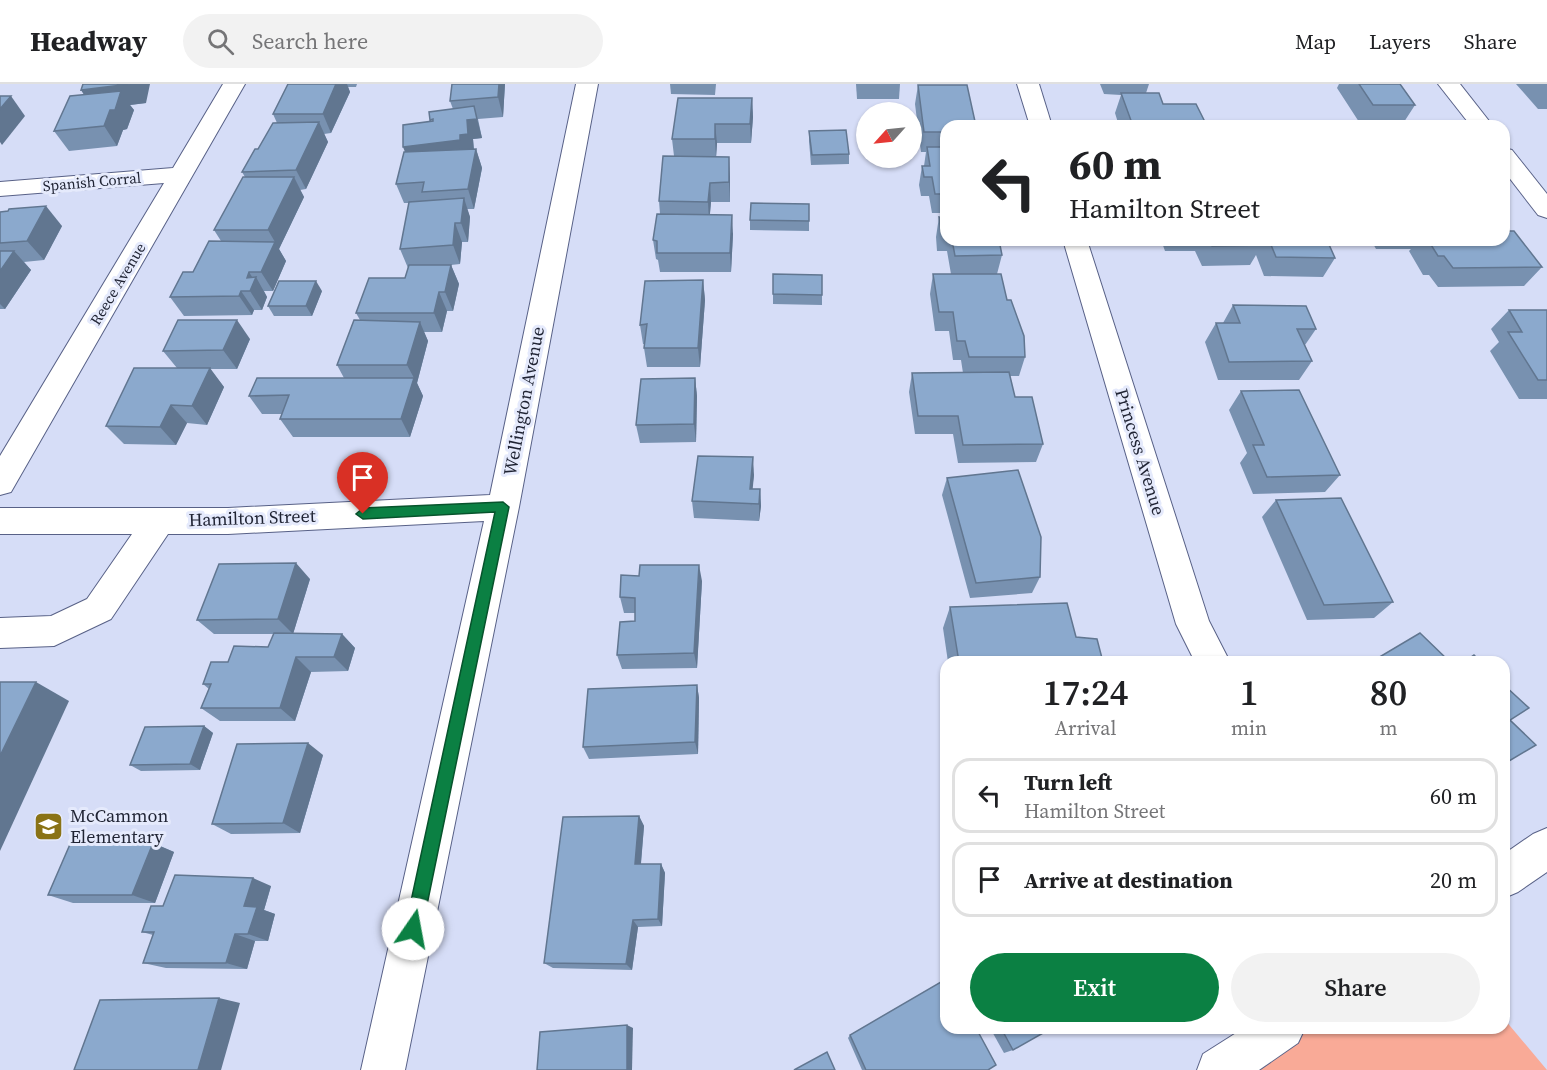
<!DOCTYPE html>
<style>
:root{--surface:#fff;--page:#f2f2f2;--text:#202124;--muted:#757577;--line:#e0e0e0;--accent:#0b8043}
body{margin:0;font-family:"Source Serif 4",serif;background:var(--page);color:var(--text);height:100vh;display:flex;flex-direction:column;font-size:22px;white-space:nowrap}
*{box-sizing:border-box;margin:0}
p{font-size:20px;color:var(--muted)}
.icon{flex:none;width:33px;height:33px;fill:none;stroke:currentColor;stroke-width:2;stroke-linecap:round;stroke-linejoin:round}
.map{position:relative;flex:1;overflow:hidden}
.panel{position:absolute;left:940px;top:572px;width:570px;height:378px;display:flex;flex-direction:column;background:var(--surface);border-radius:18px;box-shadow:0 2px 4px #0004}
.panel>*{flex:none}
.banner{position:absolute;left:940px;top:36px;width:570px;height:126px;border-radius:18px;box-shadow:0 2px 4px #0004;background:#fff;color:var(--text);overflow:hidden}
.needle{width:39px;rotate:243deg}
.tools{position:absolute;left:856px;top:18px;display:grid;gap:12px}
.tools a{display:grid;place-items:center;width:66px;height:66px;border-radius:50%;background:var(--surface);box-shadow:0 2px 4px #0004;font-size:30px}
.pin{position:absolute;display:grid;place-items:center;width:51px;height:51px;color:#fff;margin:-62px -26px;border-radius:50% 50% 50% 0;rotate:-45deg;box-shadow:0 0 6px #0007}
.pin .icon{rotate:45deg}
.me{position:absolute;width:66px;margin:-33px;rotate:12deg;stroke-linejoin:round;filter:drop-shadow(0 0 4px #0008)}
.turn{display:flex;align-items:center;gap:21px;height:126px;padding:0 30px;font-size:27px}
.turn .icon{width:78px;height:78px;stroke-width:2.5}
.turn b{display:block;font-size:42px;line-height:51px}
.eta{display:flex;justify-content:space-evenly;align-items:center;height:102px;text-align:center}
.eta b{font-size:36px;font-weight:600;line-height:42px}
.primary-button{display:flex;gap:12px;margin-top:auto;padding:12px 30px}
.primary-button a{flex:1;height:69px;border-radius:36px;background:var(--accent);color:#fff;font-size:24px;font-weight:600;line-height:69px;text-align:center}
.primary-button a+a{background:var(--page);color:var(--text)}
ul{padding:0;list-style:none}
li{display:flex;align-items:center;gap:18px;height:75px;margin:0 12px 9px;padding:0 18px;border:3px solid var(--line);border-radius:18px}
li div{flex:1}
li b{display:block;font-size:22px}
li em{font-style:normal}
header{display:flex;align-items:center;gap:36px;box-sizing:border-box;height:84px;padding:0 30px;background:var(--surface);border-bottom:2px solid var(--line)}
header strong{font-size:28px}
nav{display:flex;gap:33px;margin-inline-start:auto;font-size:21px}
.search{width:420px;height:54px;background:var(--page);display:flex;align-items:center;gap:15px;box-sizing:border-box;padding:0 21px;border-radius:33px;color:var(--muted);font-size:22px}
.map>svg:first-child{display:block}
.green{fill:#f9aa97}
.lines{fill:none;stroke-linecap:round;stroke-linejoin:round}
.minor-casing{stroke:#586187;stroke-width:2}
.minor{fill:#fff;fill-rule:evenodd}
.wall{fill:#7891b0}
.shaded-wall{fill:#617690}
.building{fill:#8ba9cd;stroke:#617690;stroke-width:1.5}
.route{fill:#0b8043;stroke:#07532c;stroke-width:1.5}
.labels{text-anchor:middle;stroke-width:6;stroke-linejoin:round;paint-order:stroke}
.far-street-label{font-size:15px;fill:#1f2333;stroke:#e5eafc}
.street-label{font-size:18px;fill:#1f2333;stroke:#e5eafc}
.poi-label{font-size:18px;fill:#1f2333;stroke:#e5eafc;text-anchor:start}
</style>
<header>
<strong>Headway</strong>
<div class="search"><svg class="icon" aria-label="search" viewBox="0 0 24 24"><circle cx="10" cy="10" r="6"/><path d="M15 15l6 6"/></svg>Search here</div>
<nav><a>Map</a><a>Layers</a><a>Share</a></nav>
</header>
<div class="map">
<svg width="1547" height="986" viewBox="0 0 1547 986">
<rect width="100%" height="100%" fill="#d6ddf7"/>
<path class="green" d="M1505,936L1547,986H1216L1276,944H1504Z"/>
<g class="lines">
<defs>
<g id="minor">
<path d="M223,0H245L11,408L0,411V372L164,99L0,112V98L173,84Z"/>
<path d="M576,0H598L519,423L405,986H361L484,437L228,450H168L111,535L54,562L0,564V534L51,532L87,515L132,450H0V424H228L490,411Z"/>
<path d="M1017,0H1039L1052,42H1030Z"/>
<path d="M1438,0H1460L1493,42H1471Z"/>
<path d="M1504,64L1512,66L1547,110V134L1538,131L1504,87Z"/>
<path d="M1063,156H1087L1209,537L1230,578H1195L1176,540Z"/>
<path d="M1547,744V788L1518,808L1504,814V770L1533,750Z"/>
<path d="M1244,944H1305L1298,959L1259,986H1197L1203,970Z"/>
</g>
</defs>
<use href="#minor" class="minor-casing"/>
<use href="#minor" class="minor"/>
</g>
<g class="wall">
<path d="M288,0H357L356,3H348L350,8L331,49L324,50L328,58L306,105L300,106L304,113L279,165L286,177L273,207H264L267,213L262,226H254L252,231L184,232L170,213L221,157L214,146L245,93L242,88L277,39L273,30Z"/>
<path d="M452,0H505L503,33L478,35L482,54L473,55L474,65H476L482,84L474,125H467L470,133L468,158H462L460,180L451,181L459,200L453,227H447L442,248H424L428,257L417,299L423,312L410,353H293L280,335L282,330H262L249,312L344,294L337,281L360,236L356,229L405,194L408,184L400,165L409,119H404L396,100L405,68L430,38L453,25L450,17Z"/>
<path d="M670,0H716L715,11L671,10Z"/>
<path d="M856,0H900L899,15H857Z"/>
<path d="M1100,0H1149L1146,9L1163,20L1207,42H1119L1115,29L1121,11L1104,10Z"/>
<path d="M1339,0H1400L1415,21L1404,38L1432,42H1386V41H1361L1337,4Z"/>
<path d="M1516,0H1547V25H1538Z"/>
<path d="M918,1L946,42V156H999L1002,171L997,190L1007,216L1025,273L1019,292H1010L1015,313L1043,360L1036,378L958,379L953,350H915L909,308L912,289H963L961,276H953L949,247H935L930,210L933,190H951L947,167H937L936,153L939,133H942L943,129H932L929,112H921L919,101L922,82H924L926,68H921L915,20Z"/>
<path d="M81,6L146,19L130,21L134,26L127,45L123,46L117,62L69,67L54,47L84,10Z"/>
<path d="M752,14L753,33L751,59H717L716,73L730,93V118H711L710,130L733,150L731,188H660L658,176L656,175L653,156L660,130L659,117L674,72L672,55Z"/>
<path d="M809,47L849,70V80L811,81L809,57Z"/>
<path d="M0,128L62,142L44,176L24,178L31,186L5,225H0Z"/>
<path d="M750,136L809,137V147L750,146Z"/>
<path d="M1161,156H1258L1259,158L1260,156H1327L1335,174L1323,193L1264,192L1256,171L1250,181L1202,182L1195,167H1165Z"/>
<path d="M1371,156H1504L1542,183L1524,202L1438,203L1429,191H1423L1409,167L1411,165H1376Z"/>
<path d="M703,196L705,216L700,283H647L644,264L645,260H643L640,241Z"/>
<path d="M322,207L312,232H274L268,222Z"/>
<path d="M773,210L822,211V221L773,220Z"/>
<path d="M1233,221L1316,245L1305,261L1312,277L1299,296H1218L1205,258L1216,239H1223Z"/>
<path d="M1509,226H1547V315H1519L1490,267L1499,258L1491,245Z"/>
<path d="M250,255L237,285H210L224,303L207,341L187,339L176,361L124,360L106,342L177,284L163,267Z"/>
<path d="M695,294L697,312L696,358L640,359L636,341Z"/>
<path d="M1241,307L1340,391L1325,408L1253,410L1240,379L1247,369L1229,326Z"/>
<path d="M754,391L752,405H760L761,422L759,437L694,434L692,417Z"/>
<path d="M947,394L1040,493L1032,509L970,514L942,411Z"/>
<path d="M1276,416L1393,518L1374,534L1307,536L1262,433Z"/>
<path d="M310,495L293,550H342L355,564L348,587L311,588L295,637H220L201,624L209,605L203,600L228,578L268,563L274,550H214L197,536Z"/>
<path d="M702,497L697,584L622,585L617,571L635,537V529H624L620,513Z"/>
<path d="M950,523L1076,553L1103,578H948L943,544Z"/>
<path d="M697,601L699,614L698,670L589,675L583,663Z"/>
<path d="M204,642L213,649L200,686L141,687L130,681Z"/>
<path d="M323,671L300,749L231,750L212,740Z"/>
<path d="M639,732L644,742L641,780H661L665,789L662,842L638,843L632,886L553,884L544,879Z"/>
<path d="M153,759L174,768L155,819H73L48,811Z"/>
<path d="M271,802L264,826L275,830L268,857H255L247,885L166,884L143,879L153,851L142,848L163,822Z"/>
<path d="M990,944H1052L1013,966L1004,969Z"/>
<path d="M850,951L988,986H862L848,954Z"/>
</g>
<g class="shaded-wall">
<path d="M130,0H150L146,19L130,21L134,26L127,45L123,46L117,62L81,6Z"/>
<path d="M336,0H347L350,8L331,49L323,30Z"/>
<path d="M499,0H505L503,33L498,13Z"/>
<path d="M11,12L25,32L2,61L0,58V25Z"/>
<path d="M752,14L753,33L751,59L750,40Z"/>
<path d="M474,22L482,54L473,55L474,69L411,83L403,63L460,51Z"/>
<path d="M319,38L328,58L306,105L296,86Z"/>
<path d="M715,40L717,59L716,74L715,55Z"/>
<path d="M476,65L482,84L474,125L468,105Z"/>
<path d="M729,73L730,93V118L729,98Z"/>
<path d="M294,93L304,113L279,165L286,177L273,207L261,188L275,158L268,146Z"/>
<path d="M710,99L711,118L709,138L708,118Z"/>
<path d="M464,114L470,133L468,158L461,139Z"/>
<path d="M46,122L62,142L44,176L27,157Z"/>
<path d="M732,131L733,150L731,188L730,169Z"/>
<path d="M455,139L462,158L460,180L453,161Z"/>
<path d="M14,167L31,186L5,225L0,220V187Z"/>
<path d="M451,181L459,200L453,227L445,208Z"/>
<path d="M249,188L254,196L256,193L267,213L262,226L250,207L247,194Z"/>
<path d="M703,196L705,216L700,283L698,264Z"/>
<path d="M316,197L322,207L312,232L306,222Z"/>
<path d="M241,207L254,226L252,231L239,212Z"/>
<path d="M439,208L447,227L442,248L434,229Z"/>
<path d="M237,236L250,255L237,285L223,266Z"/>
<path d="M420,238L428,257L417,299L423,312L410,353L401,335L414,294L407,281Z"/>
<path d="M210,284L224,303L207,341L192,322Z"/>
<path d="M695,294L697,312L696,358L694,340Z"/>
<path d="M171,321L187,339L176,361L160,343Z"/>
<path d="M753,373L754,391L751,422L750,405Z"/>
<path d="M760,405L761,422L759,437V420Z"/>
<path d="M296,479L310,495L293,550L278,535Z"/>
<path d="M699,481L702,497L697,584L694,569Z"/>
<path d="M342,550L355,564L348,587L334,573Z"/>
<path d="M296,573L311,588L295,637L280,624Z"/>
<path d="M36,598L69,617L0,767V672Z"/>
<path d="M697,601L699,614L698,670L695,658Z"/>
<path d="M204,642L213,649L200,686L190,680Z"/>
<path d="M308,659L323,671L300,749L283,739Z"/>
<path d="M639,732L644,742L640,789L635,780Z"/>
<path d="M153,759L174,768L155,819L132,811Z"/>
<path d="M661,780L665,789L662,842L658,835Z"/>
<path d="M253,794L271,802L264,826L275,830L268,857L248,850L244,822Z"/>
<path d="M633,836L638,843L632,886L626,880Z"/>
<path d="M235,850L255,857L247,885L226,879Z"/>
<path d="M219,914L240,919L221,986H198Z"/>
<path d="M627,941L633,944L632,986H627Z"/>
</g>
<g class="building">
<path d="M83,0H130L81,6Z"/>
<path d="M288,0H336L323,30H273Z"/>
<path d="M452,0H499L498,13L450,17Z"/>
<path d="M1359,0H1400L1415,21H1373Z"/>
<path d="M918,1H967L976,42H946V48H924Z"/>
<path d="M121,7L115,26H110L104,42L54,47L70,12Z"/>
<path d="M1121,9H1159L1163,20H1196L1207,42H1133Z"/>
<path d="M0,12H11L0,25Z"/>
<path d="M678,14H752L750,40H715V55H672Z"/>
<path d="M474,22L477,35L467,36L468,50L460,51V56L403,63V41L433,37V35L430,36L429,28Z"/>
<path d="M319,38L296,86L242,88L255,65H258L273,39Z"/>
<path d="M1430,38L1432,42H1390L1388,39Z"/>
<path d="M846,46L849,70L812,71L809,47Z"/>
<path d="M927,63H946V110H935L932,93H924L922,82H930Z"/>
<path d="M476,65L468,105L422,108L424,98L396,100L404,68Z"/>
<path d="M663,72L729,73V98L710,99L708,118L659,117Z"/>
<path d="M243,93H294L268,146H214Z"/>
<path d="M464,114L461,139H455L453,161L400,165L409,118Z"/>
<path d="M751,119L809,120V137L750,136Z"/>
<path d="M46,122L27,157L0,159V128L8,127L9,125Z"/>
<path d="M657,130L732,131L730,169H657V157L653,156Z"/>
<path d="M939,133L946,134V148H941Z"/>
<path d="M1504,147H1514L1542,183L1453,184L1444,172H1438L1428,156H1504Z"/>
<path d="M952,156H999L1002,171L955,172Z"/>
<path d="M1209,156H1258L1261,161L1212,162Z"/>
<path d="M1269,156H1327L1335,174L1276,173Z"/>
<path d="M209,157L275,158L261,188H249L247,194L256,193L250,207H241L239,212L170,213L183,188H193Z"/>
<path d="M0,167H14L0,187Z"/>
<path d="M409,181H451L445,208H439L434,229H356L369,194H405Z"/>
<path d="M773,190L822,191V211L773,210Z"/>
<path d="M933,190H1001L1007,216H1011L1024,252L1025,273H969L965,257H957L953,228H939Z"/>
<path d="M703,196L698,264H644L647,240L640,241L645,197Z"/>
<path d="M279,197H316L306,222H268Z"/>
<path d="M1233,221L1306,222L1316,245H1297L1312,277L1229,278L1216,239H1240Z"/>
<path d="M1509,226H1547V296H1538L1508,248H1522Z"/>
<path d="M178,236H237L223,266L163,267Z"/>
<path d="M354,236L420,238L407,281H337Z"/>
<path d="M134,284H210L192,322L171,321L160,343L106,342Z"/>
<path d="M1009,288L1015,313H1032L1043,360L963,361L958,332H918L912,289Z"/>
<path d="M257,294H414L401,335H280L289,311L249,312Z"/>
<path d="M695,294L694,340L636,341L641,295Z"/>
<path d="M1299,306L1340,391L1267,393L1253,361H1264L1241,307Z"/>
<path d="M698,372L753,373L750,405H760L759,420L692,417Z"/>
<path d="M1018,386L1041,453L1040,493L976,499L947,394Z"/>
<path d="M1341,414L1393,518L1324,521L1276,416Z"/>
<path d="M296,479L278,535L197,536L219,480Z"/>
<path d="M640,481H699L694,569L617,571L620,538L635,537V514L620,513L621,491L639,492Z"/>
<path d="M1067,519L1076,553L1097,555L1103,578H959L950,523Z"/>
<path d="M274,549L342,550L334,573H296L280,624H201L211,600H203L211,578H228L234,562L268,563Z"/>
<path d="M1420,549L1450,578H1371Z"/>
<path d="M1474,571L1481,578H1464Z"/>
<path d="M0,598H36L0,672Z"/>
<path d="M697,601L695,658L583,663L588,605Z"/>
<path d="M1504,601L1529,624L1510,636L1536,661L1504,680Z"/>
<path d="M204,642L190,680L130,681L145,643Z"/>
<path d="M308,659L283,739L212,740L237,660Z"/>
<path d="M639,732L635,780H661L658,835L633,836L626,880L544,879L563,733Z"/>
<path d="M71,758L153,759L132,811H48Z"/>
<path d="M175,791L253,794L244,822L257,823L248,850H235L226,879H143L154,848H142L151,822H163Z"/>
<path d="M946,895V944H976L996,981L988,986H866L850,951Z"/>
<path d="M219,914L198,986H74L100,916Z"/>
<path d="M627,941V986H537L540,948Z"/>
<path d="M1001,944H1052L1013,966Z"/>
<path d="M827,968L835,986H794Z"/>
</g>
<path class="route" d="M503,418L509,423L422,845L419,851L413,854L407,851L405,845L495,428L363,435L356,430L363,424Z"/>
<defs>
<symbol id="school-square" viewBox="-11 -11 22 22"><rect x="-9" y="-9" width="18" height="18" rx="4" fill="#8a7316" stroke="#e5eafc"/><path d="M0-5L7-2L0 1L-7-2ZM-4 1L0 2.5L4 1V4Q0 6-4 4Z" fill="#fff"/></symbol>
</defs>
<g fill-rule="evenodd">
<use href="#school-square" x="32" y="726" width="33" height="33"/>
</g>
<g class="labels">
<g class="far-street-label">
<text transform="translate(92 98) rotate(-5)" y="5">Spanish Corral</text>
<text transform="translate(118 200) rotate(-59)" y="5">Reece Avenue</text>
</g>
<g class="street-label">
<text transform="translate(524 317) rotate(-79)" y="6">Wellington Avenue</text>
<text transform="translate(1140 368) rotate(73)" y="6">Princess Avenue</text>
<text transform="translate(252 434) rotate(-2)" y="6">Hamilton Street</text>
</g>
<g class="poi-label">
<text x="70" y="738">McCammon<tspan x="70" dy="21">Elementary</tspan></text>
</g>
</g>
</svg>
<div class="tools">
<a><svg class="needle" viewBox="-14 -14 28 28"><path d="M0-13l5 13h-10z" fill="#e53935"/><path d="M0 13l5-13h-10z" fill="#757577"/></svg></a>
</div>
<div class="pin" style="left:363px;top:430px;background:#d93025"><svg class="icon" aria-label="arrive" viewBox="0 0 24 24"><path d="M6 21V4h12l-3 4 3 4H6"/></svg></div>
<svg class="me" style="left:413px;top:845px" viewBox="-20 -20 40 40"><circle r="19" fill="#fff"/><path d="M0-13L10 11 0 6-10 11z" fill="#0b8043"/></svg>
<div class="banner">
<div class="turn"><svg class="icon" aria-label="left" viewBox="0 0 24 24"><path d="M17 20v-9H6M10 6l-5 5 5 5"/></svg><div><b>60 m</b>Hamilton Street</div></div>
</div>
<section class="panel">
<div class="eta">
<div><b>17:24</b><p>Arrival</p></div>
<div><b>1</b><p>min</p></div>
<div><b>80</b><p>m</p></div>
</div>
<ul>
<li><svg class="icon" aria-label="left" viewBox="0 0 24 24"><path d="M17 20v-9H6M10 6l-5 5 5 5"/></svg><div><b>Turn left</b><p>Hamilton Street</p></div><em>60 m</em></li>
<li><svg class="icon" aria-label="arrive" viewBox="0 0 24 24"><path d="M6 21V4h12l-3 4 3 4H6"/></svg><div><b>Arrive at destination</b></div><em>20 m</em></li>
</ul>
<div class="primary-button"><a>Exit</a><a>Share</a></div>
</section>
</div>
